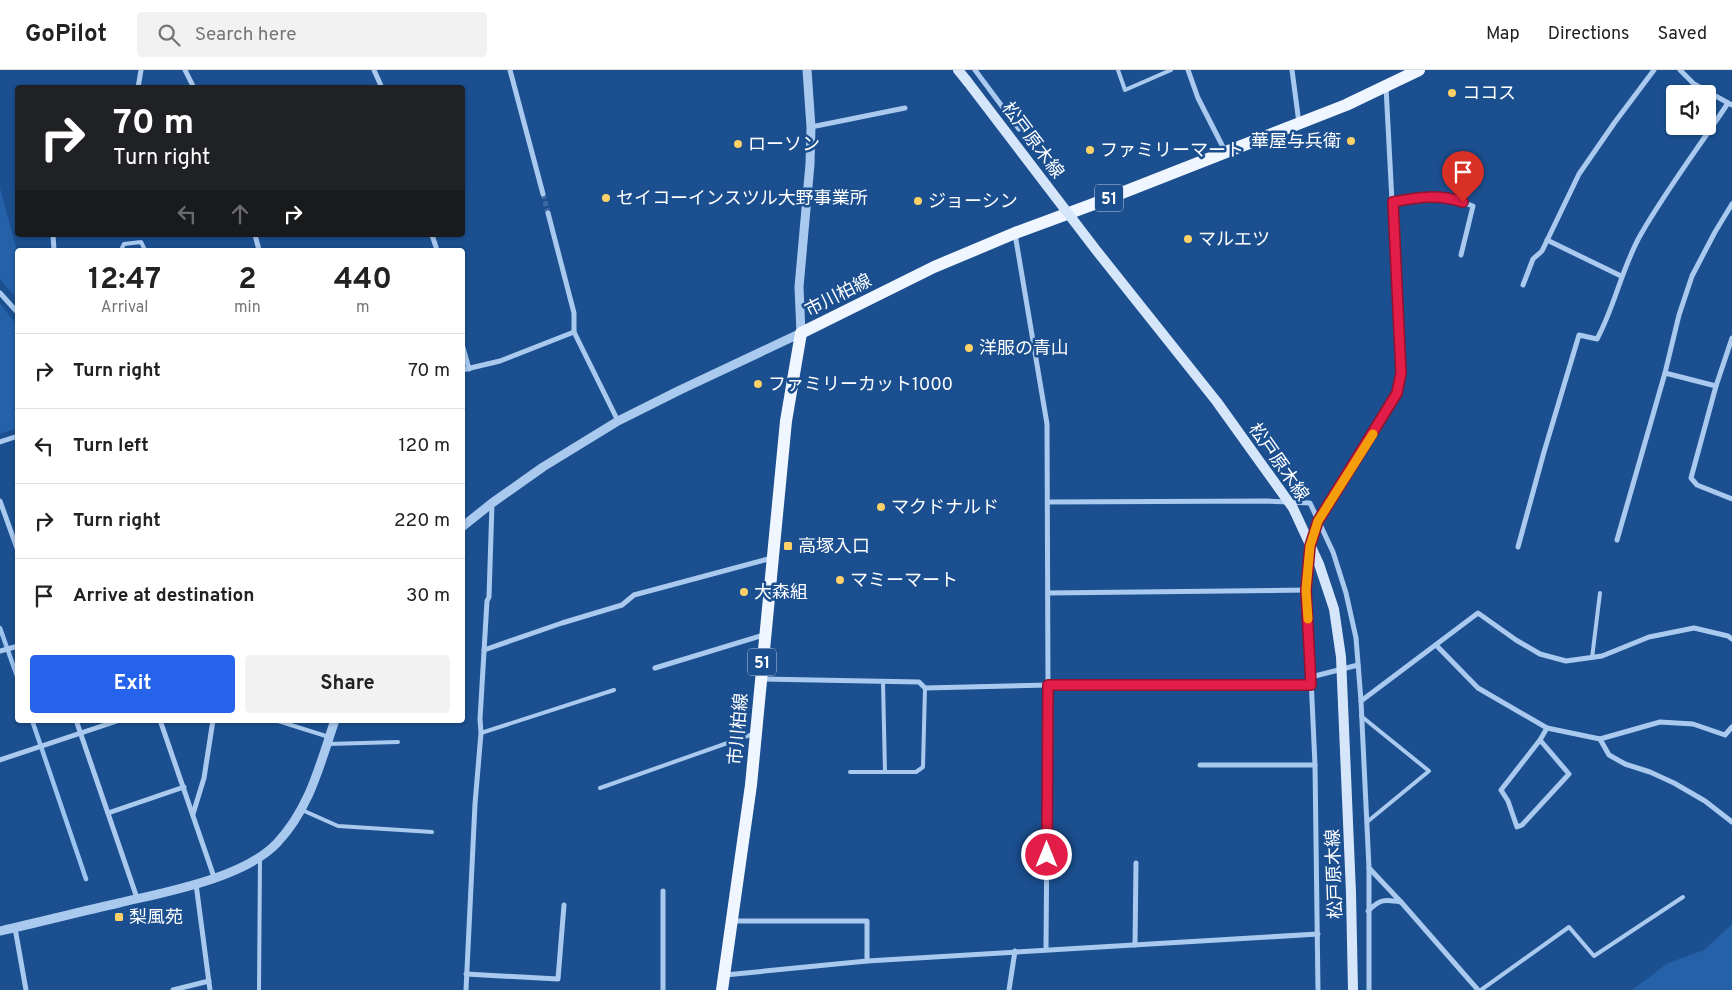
<!DOCTYPE html>
<meta charset="utf-8">
<style>
:root{--surface:#fff;--page:#f2f2f2;--text:#222;--muted:#767676;--line:#e0e0e0;--accent:#2563eb}
body{margin:0;font-family:Overpass,"Noto Sans JP",sans-serif;background:var(--page);color:var(--text);height:100vh;display:flex;flex-direction:column;font-size:19px;white-space:nowrap}
*{box-sizing:border-box;margin:0}
p{font-size:16px;color:var(--muted)}
.icon{flex:none;width:28px;height:28px;fill:none;stroke:currentColor;stroke-width:2;stroke-linecap:round;stroke-linejoin:round}
.map{position:relative;flex:1;overflow:hidden}
.details{position:absolute;left:15px;top:178px;width:450px;height:475px;display:flex;flex-direction:column;background:var(--surface);border-radius:5px;box-shadow:0 1px 4px #0004}
.details>*{flex:none}
.guide{position:absolute;left:15px;top:15px;width:450px;height:152px;border-radius:5px;box-shadow:0 1px 4px #0004;background:#202124;color:#fff;overflow:hidden}
.tools{position:absolute;left:1666px;top:15px;display:grid;gap:10px}
.tools a{display:grid;place-items:center;width:50px;height:50px;border-radius:5px;background:var(--surface);box-shadow:0 1px 4px #0004;font-size:25px}
.pin{position:absolute;display:grid;place-items:center;width:42px;height:42px;color:#fff;margin:-51px -21px;border-radius:50% 50% 50% 0;rotate:-45deg;box-shadow:0 0 5px #0007}
.pin .icon{rotate:45deg}
.me{position:absolute;width:55px;margin:-28px;rotate:0deg;stroke-linejoin:round;filter:drop-shadow(0 0 4px #0008)}
.turn{display:flex;align-items:center;gap:18px;height:105px;padding:0 15px;font-size:22px}
.turn .icon{width:65px;height:65px;stroke-width:2.5}
.turn b{display:block;font-size:35px;line-height:42px}
.lanes{display:flex;align-items:center;height:48px;padding:0 15px;background:#0003;justify-content:center;gap:25px;direction:ltr}
.lanes .off{opacity:.35}
.eta{display:flex;justify-content:space-evenly;align-items:center;height:85px;text-align:center}
.eta b{font-size:30px;font-weight:700;line-height:35px}
.cta{display:flex;gap:10px;margin-top:auto;padding:10px 15px}
.cta a{flex:1;height:58px;border-radius:5px;background:var(--accent);color:#fff;font-size:20px;font-weight:700;line-height:58px;text-align:center}
.cta a+a{background:var(--page);color:var(--text)}
ul{padding:0;list-style:none}
li{display:flex;align-items:center;gap:15px;height:75px;padding:0 15px;border-top:1px solid var(--line)}
li div{flex:1}
li b{display:block;font-size:19px}
li em{font-style:normal}
header{display:flex;align-items:center;gap:30px;box-sizing:border-box;height:70px;padding:0 25px;background:var(--surface);border-bottom:1px solid var(--line)}
header strong{font-size:24px}
nav{display:flex;gap:28px;margin-inline-start:auto;font-size:18px}
.search{width:350px;height:45px;background:var(--page);display:flex;align-items:center;gap:12px;box-sizing:border-box;padding:0 18px;border-radius:5px;color:var(--muted);font-size:19px}
.map>svg:first-child{display:block}
.green{fill:#2461a8}
.lines{fill:none;stroke-linecap:round;stroke-linejoin:round}
.stream{stroke:#9cc4f0;stroke-width:4.5}
.minor-tunnel{stroke:#3d69a0;stroke-width:5;stroke-dasharray:5 2.5;stroke-linecap:butt}
.service{stroke:#a9c9ee;stroke-width:4}
.minor{stroke:#a9c9ee;stroke-width:5}
.tertiary{stroke:#a9c9ee;stroke-width:9}
.secondary{stroke:#d6e6fa;stroke-width:10}
.primary{stroke:#f0f6ff;stroke-width:12}
.secondary-bridge{stroke:#d6e6fa;stroke-width:10}
.route-casing{stroke:#92132f;stroke-width:12}
.route{stroke:#e11d48;stroke-width:9}
.slow{stroke:#f59e0b;stroke-width:9}
.poi-dot{fill:#ffd166;stroke:#1b4f8f;stroke-width:2}
.labels{text-anchor:middle;stroke-width:5;stroke-linejoin:round;paint-order:stroke}
.shield{fill:#1b4f8f;stroke:#bbcadd;stroke-width:1}
.shield-label{font-size:16px;font-weight:bold;fill:#fff}
.poi-label{font-size:18px;fill:#fff;stroke:#1b4f8f;text-anchor:start}
.street-label{font-size:18px;fill:#fff;stroke:#1b4f8f}
</style>
<header>
<strong>GoPilot</strong>
<div class="search"><svg class="icon" aria-label="search" viewBox="0 0 24 24"><circle cx="10" cy="10" r="6"/><path d="M15 15l6 6"/></svg>Search here</div>
<nav><a>Map</a><a>Directions</a><a>Saved</a></nav>
</header>
<div class="map">
<svg width="1732" height="920" viewBox="0 0 1732 920">
<rect width="100%" height="100%" fill="#1b4f8f"/>
<g class="green">
<path d="M0,118L17,181V229L0,209Z"/>
<path d="M0,233L14,252L18,262L17,358L0,364Z"/>
<path d="M1732,854V920H1632L1668,893L1704,880Z"/>
</g>
<g class="lines">
<g class="stream">
<path d="M0,558L18,609"/>
<path d="M32,650L86,809"/>
</g>
<path class="minor-tunnel" d="M543,124L548,143"/>
<g class="service">
<path d="M1118,0L1125,20L1171,0"/>
<path d="M121,180L124,174L141,172L145,180"/>
<path d="M1592,588L1600,523"/>
<path d="M883,612L885,702"/>
<path d="M1361,646L1429,701L1367,752"/>
<path d="M275,650L329,667"/>
<path d="M481,663L614,620"/>
<path d="M328,674L398,672"/>
<path d="M850,702H916L923,697L925,618"/>
<path d="M600,718L753,664"/>
<path d="M302,740L338,756L432,762"/>
<path d="M259,920L260,788"/>
<path d="M1481,920L1569,857L1594,886L1683,827"/>
</g>
<g class="minor">
<path d="M185,0L194,18"/>
<path d="M374,0L382,18"/>
<path d="M510,0L543,124"/>
<path d="M975,0L1019,59"/>
<path d="M1188,0L1198,28L1225,81"/>
<path d="M1292,0L1299,53"/>
<path d="M1680,0L1694,14L1732,35"/>
<path d="M138,18L141,0"/>
<path d="M811,57L905,38"/>
<path d="M1393,132L1429,126L1453,129L1473,136L1461,185"/>
<path d="M548,143L574,243V262L618,351"/>
<path d="M1015,164L1047,354L1048,615L1046,880"/>
<path d="M53,165L54,180"/>
<path d="M255,165L259,180"/>
<path d="M432,165L437,180"/>
<path d="M1547,170L1621,206"/>
<path d="M1523,215L1533,189L1542,181L1579,104L1615,52L1654,0"/>
<path d="M0,223L18,243"/>
<path d="M1732,268L1716,316L1691,408L1697,415L1732,429"/>
<path d="M462,274L469,299"/>
<path d="M462,300L500,291L574,262"/>
<path d="M1665,303L1716,316"/>
<path d="M0,372L18,366"/>
<path d="M0,431L18,481"/>
<path d="M1048,432L1267,431L1310,433L1333,482L1346,523L1356,568L1361,631L1369,798V920"/>
<path d="M1617,470L1665,303L1679,245L1692,206L1715,162L1732,134"/>
<path d="M1518,477L1544,382L1579,265L1597,269C1615,236 1622,197 1641,164C1667,119 1699,77 1728,33"/>
<path d="M1048,523L1307,520"/>
<path d="M1436,575L1478,618L1547,658L1600,669L1660,652L1693,654L1725,665L1732,657"/>
<path d="M484,580L562,553L622,535L634,525L772,488"/>
<path d="M0,581L18,576"/>
<path d="M655,598L764,565"/>
<path d="M1311,607L1358,595"/>
<path d="M762,609L919,612L925,618L1048,615H1311"/>
<path d="M1361,631L1478,543L1516,570L1540,584L1566,591L1602,586L1649,567L1694,558L1728,566L1732,569"/>
<path d="M76,650L137,828"/>
<path d="M160,650L214,807"/>
<path d="M1600,669L1609,685L1625,694L1650,702L1674,713L1705,731L1732,752"/>
<path d="M1540,670L1569,704L1522,755L1517,757L1508,731L1501,720L1540,670L1547,658"/>
<path d="M0,690L120,650"/>
<path d="M1200,695H1315"/>
<path d="M108,743L184,717"/>
<path d="M193,744L204,708L213,650"/>
<path d="M1369,798L1401,832L1478,920"/>
<path d="M196,814L210,920"/>
<path d="M663,821V920"/>
<path d="M1368,841C1380,829 1385,829 1401,832"/>
<path d="M733,851H867V891"/>
<path d="M15,858L26,920"/>
<path d="M1135,875L1136,793"/>
<path d="M466,904L558,909L564,835"/>
<path d="M725,905L867,891L1318,864"/>
<path d="M173,920L209,911"/>
<path d="M466,920L475,734L481,663L480,649L487,531L489,527L492,434"/>
<path d="M1009,920L1015,881"/>
<path d="M1318,920L1315,695L1307,520L1310,476L1318,451L1397,323L1401,303L1386,17"/>
</g>
<g class="tertiary">
<path d="M462,457L492,433L543,397L618,351L680,320L801,263L799,217L810,94L811,57L807,0"/>
<path d="M0,861C40,852 79,842 119,833C165,822 244,808 277,773C310,738 320,694 335,650"/>
</g>
<g class="secondary">
<path d="M958,0L967,11"/>
<path d="M1351,823L1353,920"/>
</g>
<path class="primary" d="M722,920L751,715L786,351L801,263L934,197L1015,163L1091,135L1346,35L1419,0"/>
<path class="secondary-bridge" d="M967,11L1096,180L1217,332L1293,438L1319,494L1334,539L1341,587L1351,823"/>
</g>
<g class="lines">
<defs>
<path id="route" d="M1047,785L1048,615H1311L1306,520L1310,476L1318,451L1397,323L1401,303L1393,132C1418,127 1438,124 1463,132"/>
</defs>
<use href="#route" class="route-casing"/>
<use href="#route" class="route"/>
<path class="slow" d="M1308,549L1306,520L1310,476L1318,451L1373,364"/>
</g>
<g class="poi-dot">
<circle cx="1452" cy="23" r="5"/>
<circle cx="1351" cy="71" r="5"/>
<circle cx="738" cy="74" r="5"/>
<circle cx="1090" cy="80" r="5"/>
<circle cx="606" cy="128" r="5"/>
<circle cx="918" cy="131" r="5"/>
<circle cx="1188" cy="169" r="5"/>
<circle cx="969" cy="278" r="5"/>
<circle cx="758" cy="314" r="5"/>
<circle cx="881" cy="437" r="5"/>
<rect x="783" y="471" width="10" height="10" rx="2.5"/>
<circle cx="840" cy="510" r="5"/>
<circle cx="744" cy="522" r="5"/>
<rect x="114" y="842" width="10" height="10" rx="2.5"/>
</g>
<g class="labels">
<g class="shield">
<rect x="1095" y="114.5" width="28" height="27" rx="4"/>
<rect x="748" y="578.5" width="28" height="27" rx="4"/>
</g>
<g class="shield-label">
<text x="1109" y="134">51</text>
<text x="762" y="598">51</text>
</g>
<g class="poi-label">
<text x="1462" y="29">ココス</text>
<text x="1341" y="77" text-anchor="end">華屋与兵衛</text>
<text x="748" y="80">ローソン</text>
<text x="1100" y="86">ファミリーマート</text>
<text x="616" y="134">セイコーインスツル大野事業所</text>
<text x="928" y="137">ジョーシン</text>
<text x="1198" y="175">マルエツ</text>
<text x="979" y="284">洋服の青山</text>
<text x="768" y="320">ファミリーカット1000</text>
<text x="891" y="443">マクドナルド</text>
<text x="798" y="482">高塚入口</text>
<text x="850" y="516">マミーマート</text>
<text x="754" y="528">大森組</text>
<text x="129" y="853">梨風苑</text>
</g>
<g class="street-label">
<text transform="translate(1033 70) rotate(53)" y="6">松戸原木線</text>
<text transform="translate(838 225) rotate(-27)" y="6">市川柏線</text>
<text transform="translate(1279 392) rotate(55)" y="6">松戸原木線</text>
<text transform="translate(738 659) rotate(-85)" y="6">市川柏線</text>
<text transform="translate(1334 804) rotate(-92)" y="6">松戸原木線</text>
</g>
</g>
</svg>
<div class="tools">
<a><svg class="icon" aria-label="sound" viewBox="0 0 24 24"><path d="M4 9h4l5-4v14l-5-4H4zM17 9q2 3 0 6"/></svg></a>
</div>
<div class="pin" style="left:1463px;top:132px;background:#d93025"><svg class="icon" aria-label="arrive" viewBox="0 0 24 24"><path d="M6 21V4h12l-3 4 3 4H6"/></svg></div>
<svg class="me" style="left:1047px;top:785px" viewBox="-20 -20 40 40"><circle r="17" fill="#e11d48" stroke="#fff" stroke-width="3"/><path d="M0-11L8 9 0 5-8 9z" fill="#fff"/></svg>
<div class="guide">
<div class="turn"><svg class="icon" aria-label="right" viewBox="0 0 24 24"><path d="M7 20v-9h11M14 6l5 5-5 5"/></svg><div><b>70 m</b>Turn right</div></div>
<div class="lanes"><svg class="icon off" aria-label="left" viewBox="0 0 24 24"><path d="M17 20v-9H6M10 6l-5 5 5 5"/></svg><svg class="icon off" aria-label="ahead" viewBox="0 0 24 24"><path d="M12 20V5M6 11l6-6 6 6"/></svg><svg class="icon" aria-label="right" viewBox="0 0 24 24"><path d="M7 20v-9h11M14 6l5 5-5 5"/></svg></div>
</div>
<section class="details">
<div class="eta">
<div><b>12:47</b><p>Arrival</p></div>
<div><b>2</b><p>min</p></div>
<div><b>440</b><p>m</p></div>
</div>
<ul>
<li><svg class="icon" aria-label="right" viewBox="0 0 24 24"><path d="M7 20v-9h11M14 6l5 5-5 5"/></svg><div><b>Turn right</b></div><em>70 m</em></li>
<li><svg class="icon" aria-label="left" viewBox="0 0 24 24"><path d="M17 20v-9H6M10 6l-5 5 5 5"/></svg><div><b>Turn left</b></div><em>120 m</em></li>
<li><svg class="icon" aria-label="right" viewBox="0 0 24 24"><path d="M7 20v-9h11M14 6l5 5-5 5"/></svg><div><b>Turn right</b></div><em>220 m</em></li>
<li><svg class="icon" aria-label="arrive" viewBox="0 0 24 24"><path d="M6 21V4h12l-3 4 3 4H6"/></svg><div><b>Arrive at destination</b></div><em>30 m</em></li>
</ul>
<div class="cta"><a>Exit</a><a>Share</a></div>
</section>
</div>
